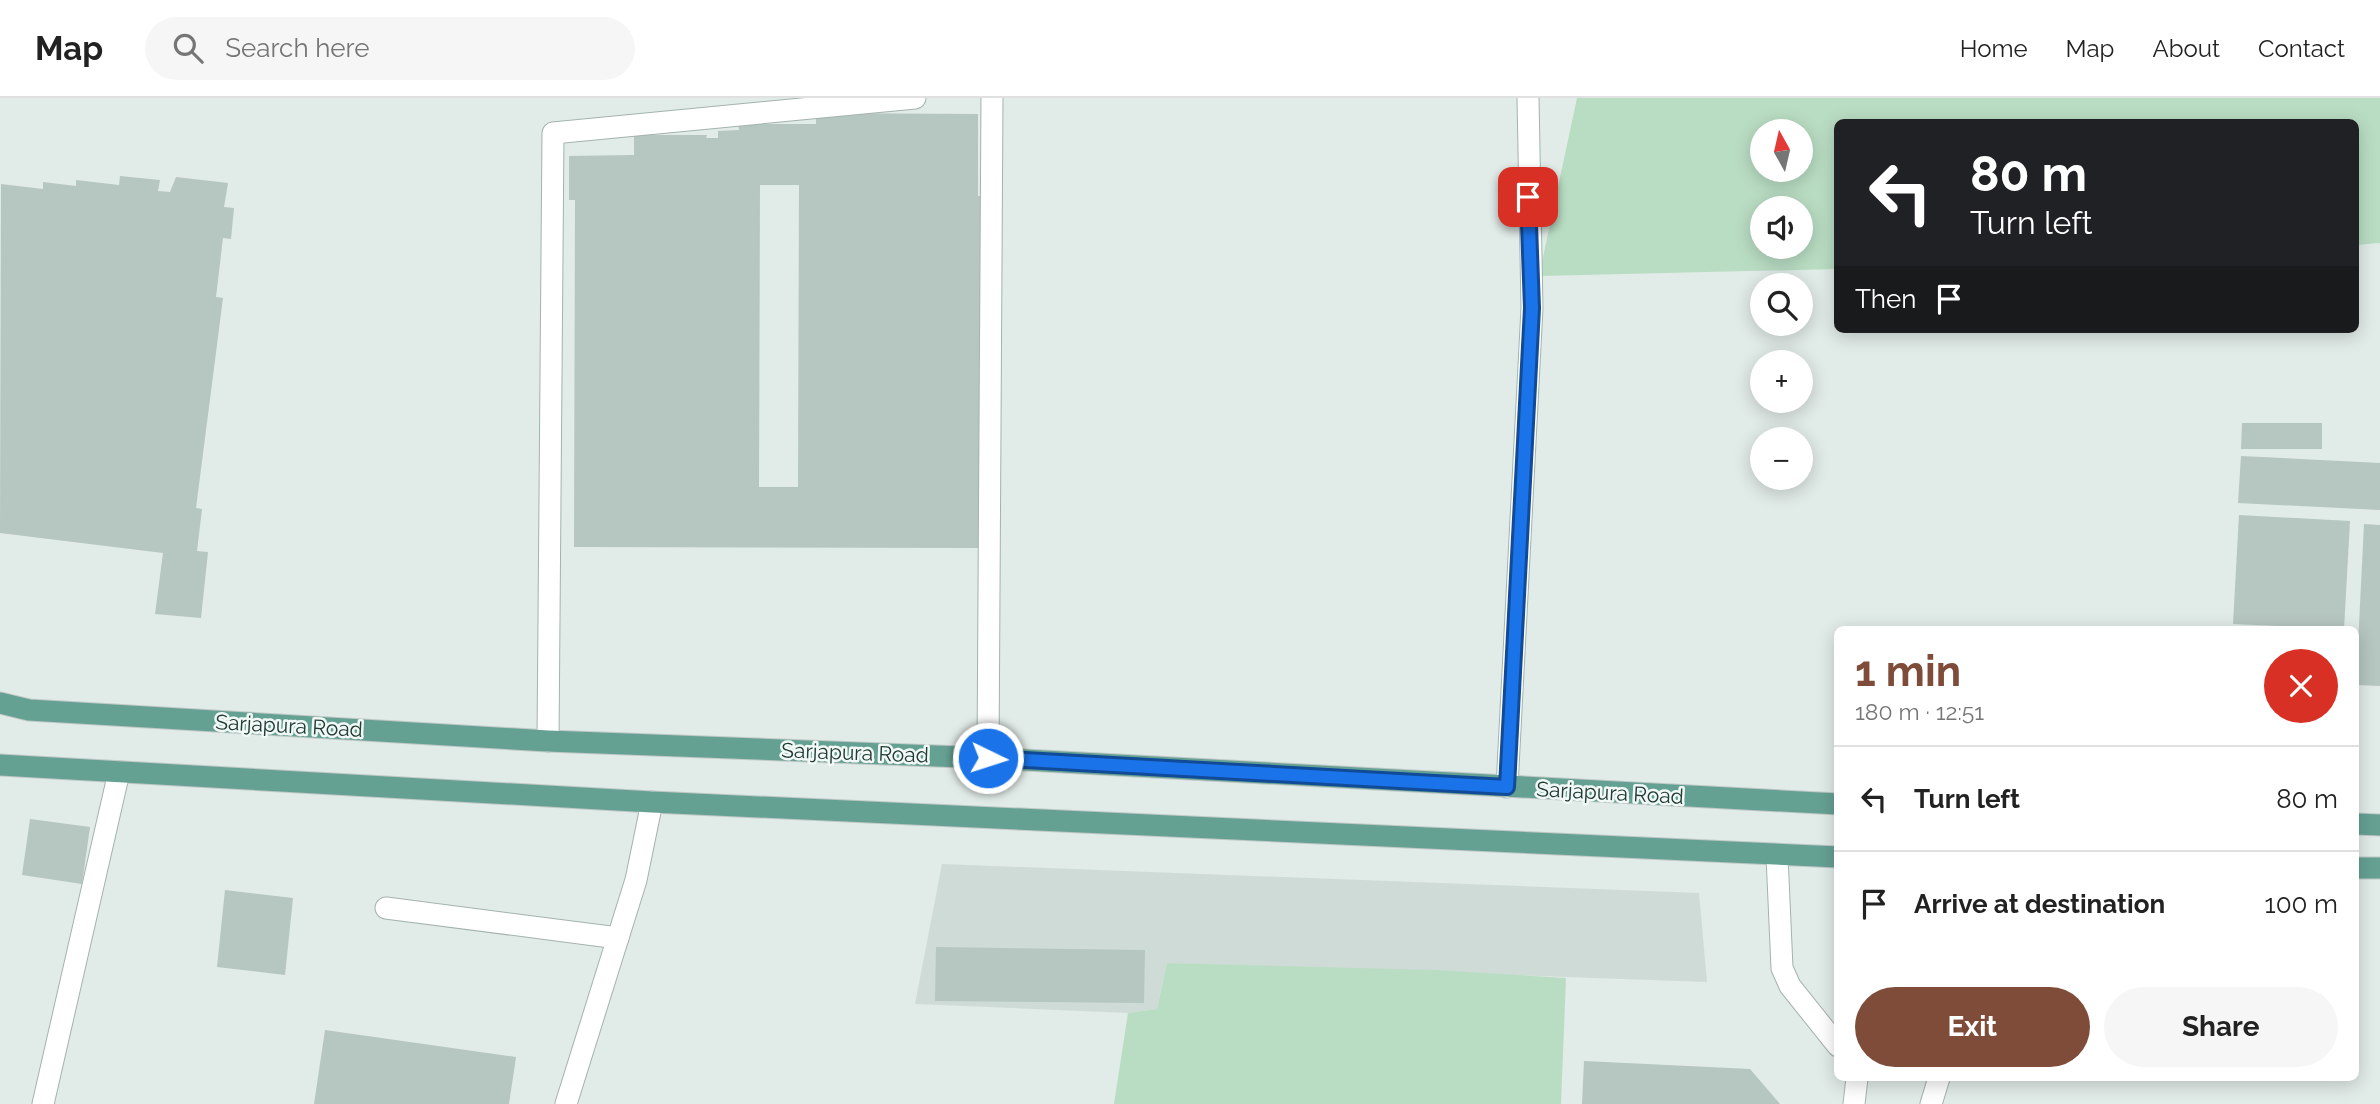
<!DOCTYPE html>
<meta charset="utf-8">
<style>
:root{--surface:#fff;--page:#f6f6f6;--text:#222;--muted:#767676;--line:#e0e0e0;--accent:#804c3a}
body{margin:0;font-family:Raleway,sans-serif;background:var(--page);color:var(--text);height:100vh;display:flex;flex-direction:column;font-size:26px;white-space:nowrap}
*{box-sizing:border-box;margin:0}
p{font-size:23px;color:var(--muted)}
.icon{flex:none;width:38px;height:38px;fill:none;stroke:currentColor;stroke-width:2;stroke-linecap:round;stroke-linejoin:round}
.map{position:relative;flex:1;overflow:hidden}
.drawer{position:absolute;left:1834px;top:528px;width:525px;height:455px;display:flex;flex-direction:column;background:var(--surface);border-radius:10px;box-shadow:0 4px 18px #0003}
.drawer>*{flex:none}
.hud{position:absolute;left:1834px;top:21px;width:525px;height:214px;border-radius:10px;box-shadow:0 4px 18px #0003;background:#202124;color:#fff;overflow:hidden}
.needle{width:46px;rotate:352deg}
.controls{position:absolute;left:1750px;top:21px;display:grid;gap:14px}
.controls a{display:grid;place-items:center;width:63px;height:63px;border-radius:50%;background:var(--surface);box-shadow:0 4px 18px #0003;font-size:35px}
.pin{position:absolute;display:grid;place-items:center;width:60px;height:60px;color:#fff;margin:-30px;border-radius:14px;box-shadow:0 4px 10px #0006}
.me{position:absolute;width:77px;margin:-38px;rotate:94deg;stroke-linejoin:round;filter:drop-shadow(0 0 5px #0008)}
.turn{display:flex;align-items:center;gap:24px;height:147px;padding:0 21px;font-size:32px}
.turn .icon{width:91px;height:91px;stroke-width:2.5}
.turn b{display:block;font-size:49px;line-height:60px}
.then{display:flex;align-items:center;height:66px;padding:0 21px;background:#0003;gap:14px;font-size:26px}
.round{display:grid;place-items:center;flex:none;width:74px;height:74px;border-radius:37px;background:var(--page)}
.head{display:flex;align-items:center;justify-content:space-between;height:119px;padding:0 21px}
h1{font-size:42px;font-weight:700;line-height:52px;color:var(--accent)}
.action{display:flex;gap:14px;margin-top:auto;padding:14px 21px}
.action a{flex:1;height:80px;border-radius:42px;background:var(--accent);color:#fff;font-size:28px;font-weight:700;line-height:80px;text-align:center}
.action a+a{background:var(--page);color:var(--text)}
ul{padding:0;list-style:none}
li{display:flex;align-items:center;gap:21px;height:105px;padding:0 21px;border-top:2px solid var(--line)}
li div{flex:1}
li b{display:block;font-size:26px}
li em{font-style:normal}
header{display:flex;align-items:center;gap:42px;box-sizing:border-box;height:98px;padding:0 35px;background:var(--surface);border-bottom:2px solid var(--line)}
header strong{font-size:33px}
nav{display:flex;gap:38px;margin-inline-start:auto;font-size:24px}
.search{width:490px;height:63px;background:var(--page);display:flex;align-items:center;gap:18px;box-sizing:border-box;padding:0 24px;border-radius:38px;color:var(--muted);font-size:26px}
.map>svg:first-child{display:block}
.built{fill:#cfdbd6}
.green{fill:#b9ddc3;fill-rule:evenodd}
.building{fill:#b6c6c0;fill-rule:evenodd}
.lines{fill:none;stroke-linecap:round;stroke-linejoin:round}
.minor-casing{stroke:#a4b3ae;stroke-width:23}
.major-casing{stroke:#c1c8c6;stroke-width:23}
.minor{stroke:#fff;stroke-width:21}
.major{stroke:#65a193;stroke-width:21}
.route-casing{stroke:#114b97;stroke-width:18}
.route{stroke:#1a73e8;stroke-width:12}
.labels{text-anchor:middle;stroke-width:5;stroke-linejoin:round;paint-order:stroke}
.street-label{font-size:21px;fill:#213c35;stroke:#f1f8f5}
</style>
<header>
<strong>Map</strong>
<div class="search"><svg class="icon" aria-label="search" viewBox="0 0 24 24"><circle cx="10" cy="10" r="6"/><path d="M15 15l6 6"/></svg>Search here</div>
<nav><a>Home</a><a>Map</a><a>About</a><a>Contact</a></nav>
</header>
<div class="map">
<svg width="2380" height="1006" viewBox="0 0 2380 1006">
<rect width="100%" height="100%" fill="#e1ebe7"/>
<path class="built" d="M942,766L1699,795L1707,884L1167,865L1157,911L1128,915L915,906Z"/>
<g class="green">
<path d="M1577,0H2380V145L2356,147V24H1838L1837,171L1539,178ZM1762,33H1801V72H1762ZM1762,110H1801V149H1762Z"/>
<path d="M1167,865L1435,872L1566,880L1561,1006H1114L1128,915L1157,911Z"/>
</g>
<g class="building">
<path d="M816,15L978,16V98H983L981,450L574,449L575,102H569V58L634,57V37H707L706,40H718V33L739,32L738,26H816ZM760,87H799L798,389H759Z"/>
<path d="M120,78L160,82L158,93L170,94L176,79L228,85L224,109L234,110L231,141L223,140L216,199L223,200L196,410L202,411L197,453L208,454L201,520L155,516L163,455L0,435L1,86L43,91V84L76,88V82L119,87Z"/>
<path d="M2242,325H2322V351H2241Z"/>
<path d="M2241,358L2380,365V412L2238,405Z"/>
<path d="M2239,417L2350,423L2344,531L2233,526Z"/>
<path d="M2364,426L2380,427V588L2356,587Z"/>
<path d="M30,721L90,729L82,786L22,777Z"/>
<path d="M225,792L293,800L285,877L217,869Z"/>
<path d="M936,849L1145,852L1144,905L935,903Z"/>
<path d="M325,932L516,959L509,1006H314Z"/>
<path d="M1584,963L1750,971L1780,1006H1582Z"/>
</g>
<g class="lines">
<defs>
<g id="minor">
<path d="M548,643L553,35L915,0"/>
<path d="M988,660L992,0"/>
<path d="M1507,689L1532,210L1528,0"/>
<path d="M1777,758L1782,870L1790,888L1838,948"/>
<path d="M386,810L618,840"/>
<path d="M43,1006L119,674"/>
<path d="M566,1006L636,782L652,704"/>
<path d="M1854,1006L1857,980"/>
<path d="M1931,1006L1939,980"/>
</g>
<g id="major">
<path d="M0,605L29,612L548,643L988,660L1838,706"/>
<path d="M0,667L652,704L1838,759"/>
<path d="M2356,726L2380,727"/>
<path d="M2356,770H2380"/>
</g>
</defs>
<use href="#minor" class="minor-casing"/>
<use href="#major" class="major-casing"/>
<use href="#minor" class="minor"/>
<use href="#major" class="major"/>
</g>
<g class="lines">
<defs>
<path id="route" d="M988,660L1507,689L1532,210L1528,99"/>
</defs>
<use href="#route" class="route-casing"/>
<use href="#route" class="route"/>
</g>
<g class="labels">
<g class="street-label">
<text transform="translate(289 628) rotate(3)" y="7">Sarjapura Road</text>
<text transform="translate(855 655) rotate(2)" y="7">Sarjapura Road</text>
<text transform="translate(1610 695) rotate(3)" y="7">Sarjapura Road</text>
</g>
</g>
</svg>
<div class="controls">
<a><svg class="needle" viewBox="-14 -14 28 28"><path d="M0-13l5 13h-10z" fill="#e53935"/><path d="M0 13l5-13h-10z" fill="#767676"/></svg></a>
<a><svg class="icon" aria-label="sound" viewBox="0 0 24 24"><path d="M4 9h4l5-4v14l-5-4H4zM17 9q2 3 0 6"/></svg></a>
<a><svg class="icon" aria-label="search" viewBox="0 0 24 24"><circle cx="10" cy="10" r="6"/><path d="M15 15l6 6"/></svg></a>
<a>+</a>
<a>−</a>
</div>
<div class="pin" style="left:1528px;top:99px;background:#d93025"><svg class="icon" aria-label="arrive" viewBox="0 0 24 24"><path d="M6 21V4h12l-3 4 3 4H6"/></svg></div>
<svg class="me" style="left:988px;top:660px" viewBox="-20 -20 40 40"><circle r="17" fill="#1a73e8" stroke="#fff" stroke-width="3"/><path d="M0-11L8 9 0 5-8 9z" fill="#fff"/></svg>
<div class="hud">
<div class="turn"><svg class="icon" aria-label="left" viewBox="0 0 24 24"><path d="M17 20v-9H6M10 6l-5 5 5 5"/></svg><div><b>80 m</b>Turn left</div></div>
<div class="then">Then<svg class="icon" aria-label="arrive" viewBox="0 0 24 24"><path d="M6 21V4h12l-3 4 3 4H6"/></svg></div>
</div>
<section class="drawer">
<div class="head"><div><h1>1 min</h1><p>180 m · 12:51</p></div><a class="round" style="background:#d93025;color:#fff"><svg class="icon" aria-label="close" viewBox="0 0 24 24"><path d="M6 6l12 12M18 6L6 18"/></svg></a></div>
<ul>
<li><svg class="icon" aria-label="left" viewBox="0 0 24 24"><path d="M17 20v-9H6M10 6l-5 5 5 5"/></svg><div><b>Turn left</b></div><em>80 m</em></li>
<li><svg class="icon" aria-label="arrive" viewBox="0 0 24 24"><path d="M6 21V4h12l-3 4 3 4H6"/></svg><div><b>Arrive at destination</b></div><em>100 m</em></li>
</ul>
<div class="action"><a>Exit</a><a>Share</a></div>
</section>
</div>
